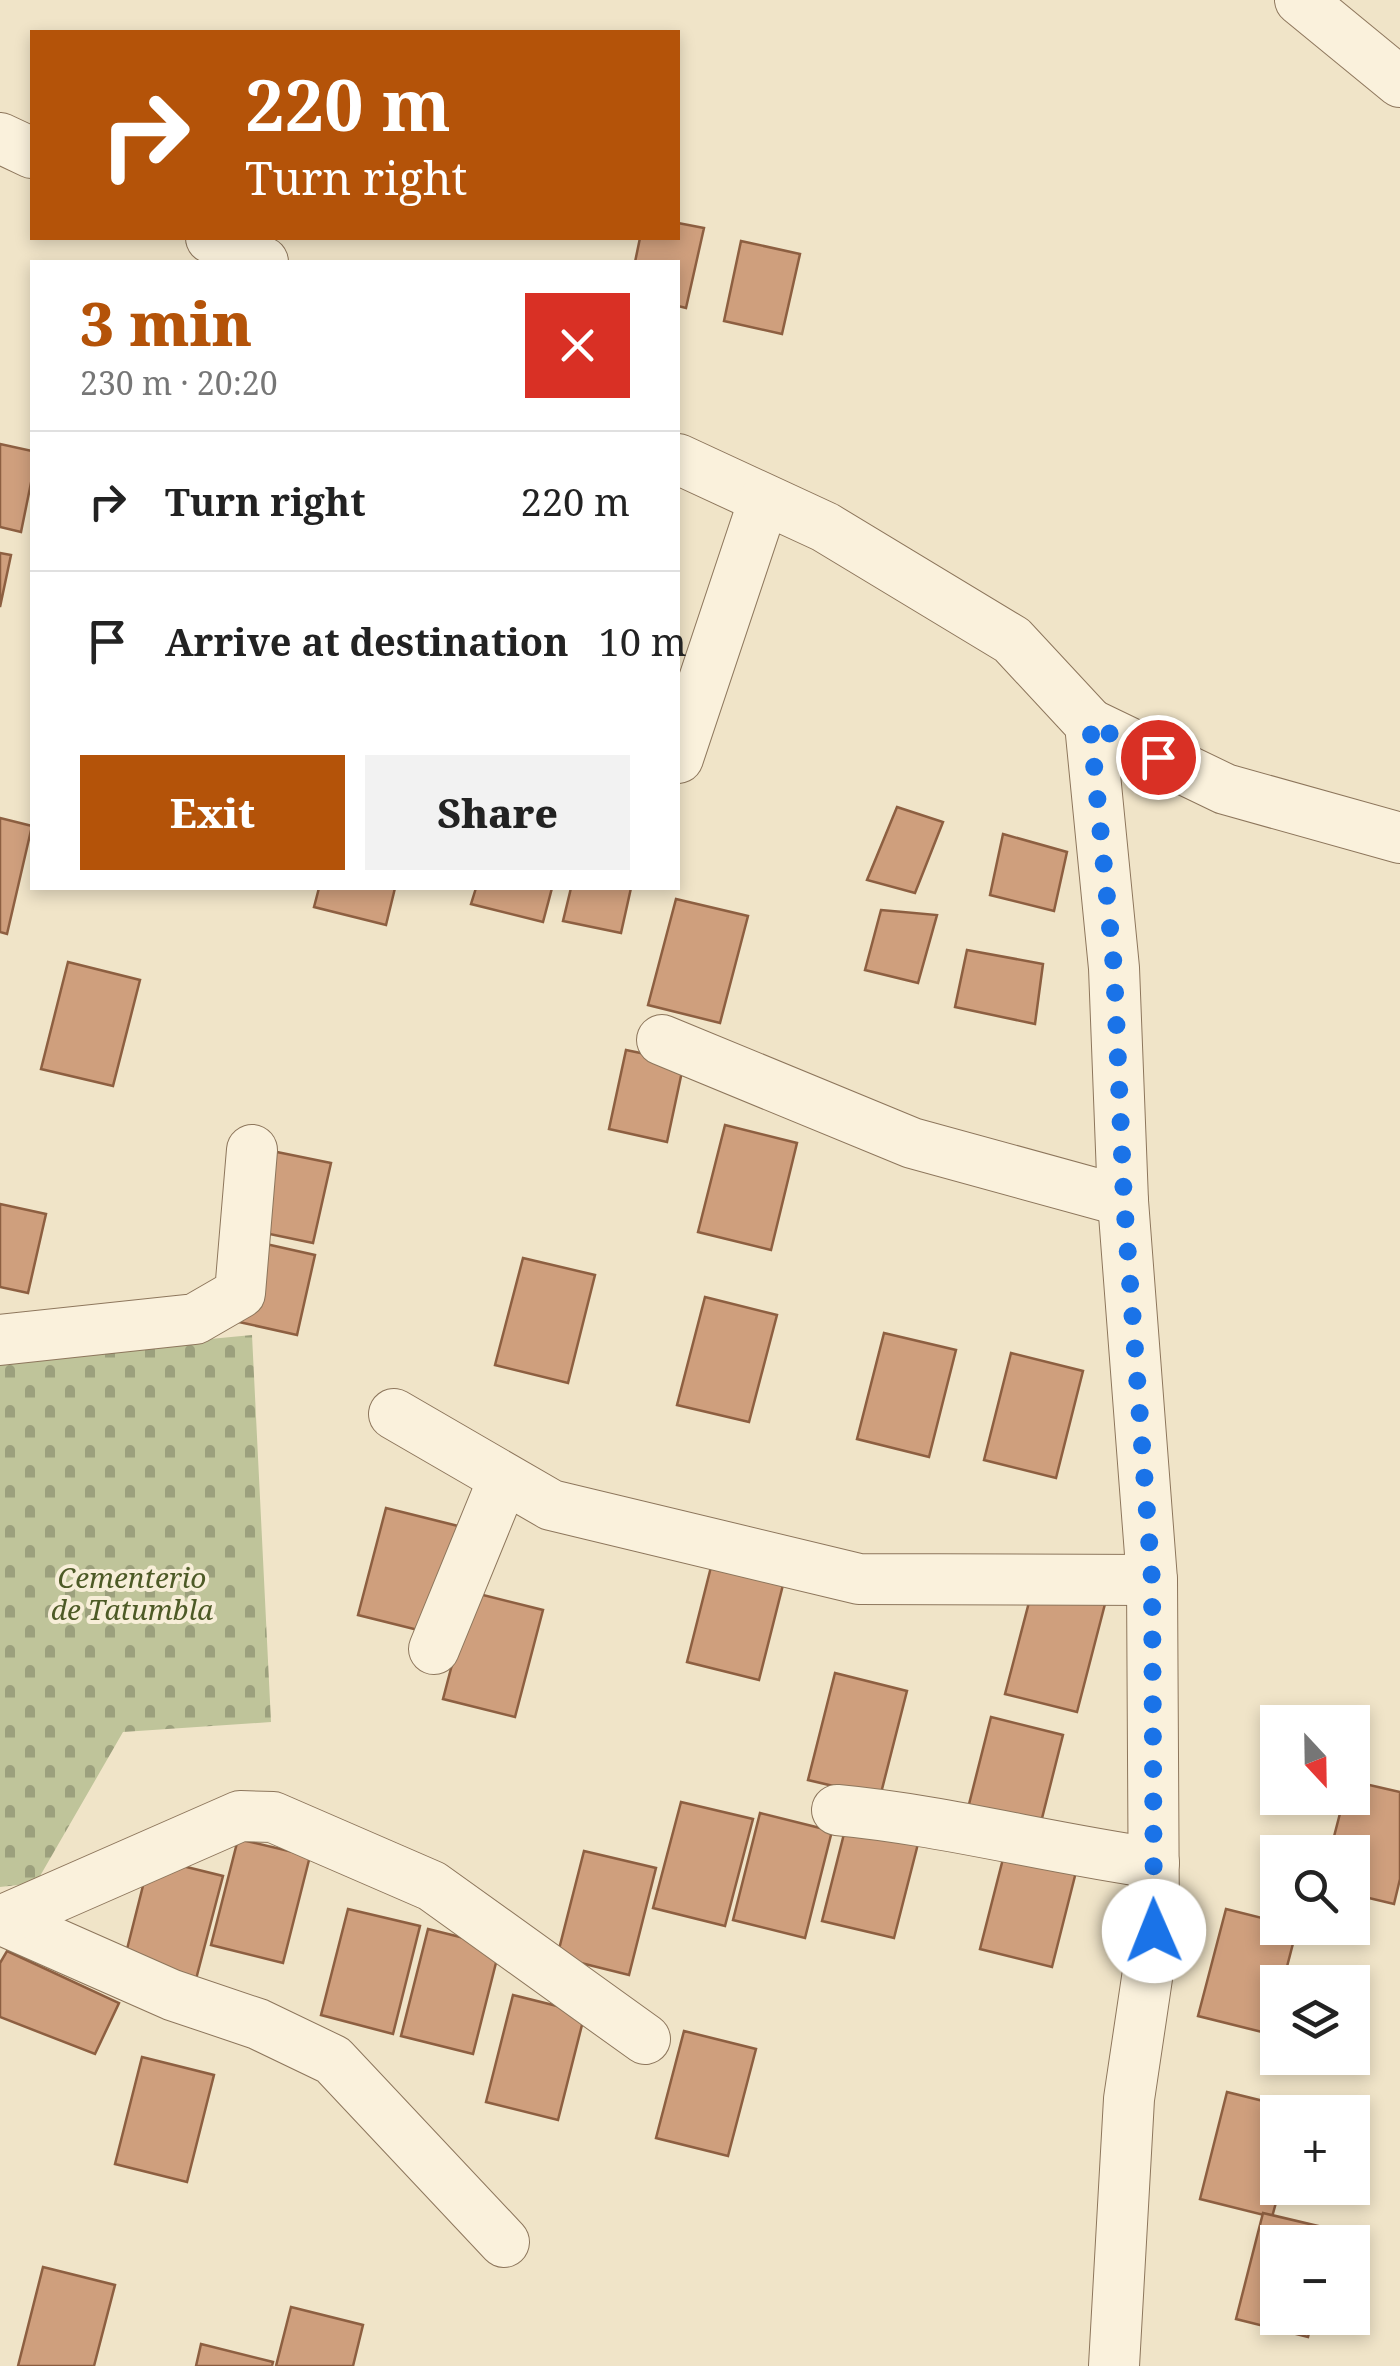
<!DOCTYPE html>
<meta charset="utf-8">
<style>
:root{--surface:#fff;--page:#f2f2f2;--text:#222;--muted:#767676;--line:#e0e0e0;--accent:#b45309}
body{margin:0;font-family:"Noto Serif",serif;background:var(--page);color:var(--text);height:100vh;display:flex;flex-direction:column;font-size:38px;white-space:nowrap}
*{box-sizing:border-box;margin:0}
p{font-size:32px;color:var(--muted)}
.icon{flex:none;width:55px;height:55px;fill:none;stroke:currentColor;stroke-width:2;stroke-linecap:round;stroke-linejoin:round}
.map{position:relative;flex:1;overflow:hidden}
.sheet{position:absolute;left:30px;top:260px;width:650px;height:630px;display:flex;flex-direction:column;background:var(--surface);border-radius:0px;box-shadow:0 5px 15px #0003}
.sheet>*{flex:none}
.top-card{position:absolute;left:30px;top:30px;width:650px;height:210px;border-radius:0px;box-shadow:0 5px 15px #0003;background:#b45309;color:#fff;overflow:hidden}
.needle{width:65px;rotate:158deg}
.buttons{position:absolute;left:1260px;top:1705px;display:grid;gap:20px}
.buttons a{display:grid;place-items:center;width:110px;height:110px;border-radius:0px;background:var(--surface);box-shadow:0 5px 15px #0003;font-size:50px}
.pin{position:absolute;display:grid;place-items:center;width:85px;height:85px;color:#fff;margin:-42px;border:5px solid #fff;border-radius:50%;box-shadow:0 2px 10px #0007}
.me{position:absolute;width:110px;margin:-55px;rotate:359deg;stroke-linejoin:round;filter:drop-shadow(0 0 8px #0008)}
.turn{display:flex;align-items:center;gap:35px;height:210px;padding:0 50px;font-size:45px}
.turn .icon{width:130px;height:130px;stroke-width:2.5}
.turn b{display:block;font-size:70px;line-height:85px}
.round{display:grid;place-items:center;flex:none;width:105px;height:105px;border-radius:0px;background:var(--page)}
.summary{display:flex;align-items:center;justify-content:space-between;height:170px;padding:0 50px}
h1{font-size:60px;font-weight:800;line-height:75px;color:var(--accent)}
.cta{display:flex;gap:20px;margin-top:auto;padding:20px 50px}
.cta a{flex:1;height:115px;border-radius:0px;background:var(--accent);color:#fff;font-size:40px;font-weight:800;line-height:115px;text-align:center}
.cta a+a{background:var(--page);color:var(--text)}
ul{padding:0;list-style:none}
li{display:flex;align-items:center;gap:30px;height:140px;padding:0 50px;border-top:2px solid var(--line)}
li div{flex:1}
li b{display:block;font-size:38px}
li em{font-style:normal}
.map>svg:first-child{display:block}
.cemetery{fill:url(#cemetery-stones)}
.building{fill:#cf9f7d;stroke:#8d5f41;stroke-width:2.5}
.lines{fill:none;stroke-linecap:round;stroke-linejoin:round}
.minor-casing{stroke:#8d765c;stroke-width:52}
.minor{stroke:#faf1dc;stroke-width:50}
.route{stroke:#1a73e8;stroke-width:18;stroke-dasharray:0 32.4}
.labels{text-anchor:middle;stroke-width:8;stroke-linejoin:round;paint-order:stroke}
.park-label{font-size:28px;font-style:italic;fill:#4d5a26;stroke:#f7eed8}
</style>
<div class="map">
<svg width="1400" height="2366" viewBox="0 0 1400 2366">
<defs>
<pattern id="cemetery-stones" width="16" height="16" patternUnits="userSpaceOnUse" patternTransform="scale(2.5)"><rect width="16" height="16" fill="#bfc49a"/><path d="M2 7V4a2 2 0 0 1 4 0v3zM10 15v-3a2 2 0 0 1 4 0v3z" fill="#9ca07d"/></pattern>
</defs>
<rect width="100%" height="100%" fill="#f0e4c8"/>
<path class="cemetery" d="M252,1335L271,1722L123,1732L36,1883L0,1887V1359Z"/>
<g class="building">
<path d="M678,223L704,228L686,308L678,306V262H635L640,238H678Z"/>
<path d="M741,241L800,254L782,334L724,321Z"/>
<path d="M0,444L32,451V478L21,532L0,527Z"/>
<path d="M0,553L11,555L0,607Z"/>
<path d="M897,807L943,822L915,893L867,880Z"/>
<path d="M0,818L32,826L7,934L0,932Z"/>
<path d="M1003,834L1067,852L1054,911L990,895Z"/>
<path d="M319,888H395L386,925L314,907Z"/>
<path d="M476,888H552L543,922L471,904Z"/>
<path d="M571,888H631L621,933L563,921Z"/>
<path d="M676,899L748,916L720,1023L648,1005Z"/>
<path d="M881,910L937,915L918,983L865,970Z"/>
<path d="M967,950L1043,964L1035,1024L955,1007Z"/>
<path d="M68,962L140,980L113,1086L41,1069Z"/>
<path d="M626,1050L684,1062L667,1142L609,1129Z"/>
<path d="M725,1125L797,1143L771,1250L698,1232Z"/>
<path d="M272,1151L331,1163L313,1243L255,1231Z"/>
<path d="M0,1204L46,1214L28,1293L0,1287Z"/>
<path d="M257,1242L315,1255L297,1335L239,1322Z"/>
<path d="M523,1258L595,1275L568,1383L495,1365Z"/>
<path d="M705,1297L777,1315L749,1422L677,1405Z"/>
<path d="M884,1333L956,1350L929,1457L857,1439Z"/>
<path d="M1011,1353L1083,1371L1056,1478L984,1460Z"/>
<path d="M386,1508L458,1526L430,1633L358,1615Z"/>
<path d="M714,1555L786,1573L759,1680L687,1662Z"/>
<path d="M1033,1587L1105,1604L1077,1712L1005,1694Z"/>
<path d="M471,1592L543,1610L515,1717L443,1699Z"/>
<path d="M835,1673L907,1691L880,1797L808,1780Z"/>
<path d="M991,1717L1063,1735L1036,1842L964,1824Z"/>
<path d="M1352,1781L1400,1792V1879L1394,1904L1352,1894V1852H1330L1344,1798H1352Z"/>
<path d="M681,1802L753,1819L725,1926L653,1908Z"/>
<path d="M760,1813L832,1831L805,1938L733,1920Z"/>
<path d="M849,1814L921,1832L894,1938L822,1921Z"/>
<path d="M238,1839L310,1856L283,1963L211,1945Z"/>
<path d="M1007,1843L1079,1860L1052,1967L980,1949Z"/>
<path d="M584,1851L656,1868L629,1975L557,1957Z"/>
<path d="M150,1858L223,1876L195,1983L123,1965Z"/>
<path d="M348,1909L420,1926L393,2034L321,2015Z"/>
<path d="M1226,1909L1278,1922V1928H1297L1283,1982H1278L1270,2034L1198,2016Z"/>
<path d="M428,1929L500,1947L473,2054L401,2036Z"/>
<path d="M7,1951L119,2003L95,2054L0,2017V1963Z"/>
<path d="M513,1995L585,2013L558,2120L486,2102Z"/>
<path d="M684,2031L756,2049L728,2156L656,2138Z"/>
<path d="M142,2057L214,2075L187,2182L115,2164Z"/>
<path d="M1227,2092L1300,2110L1278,2112L1280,2188L1272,2217L1200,2199Z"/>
<path d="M1263,2213L1335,2230L1332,2242H1278V2318H1313L1308,2337L1236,2319Z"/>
<path d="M43,2267L115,2285L94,2366H18Z"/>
<path d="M291,2307L363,2325L353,2366H276Z"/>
<path d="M201,2344L273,2362L272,2366H196Z"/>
</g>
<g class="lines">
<defs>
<g id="minor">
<path d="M1300,0L1400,82"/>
<path d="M0,138L32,153"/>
<path d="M211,238L263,262"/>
<path d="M678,459L825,527L1012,640L1090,724L1114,968L1123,1201L1152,1580L1154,1931L1129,2099L1114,2366"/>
<path d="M1090,724L1225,789L1400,838"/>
<path d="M678,758L764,500"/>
<path d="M662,1040L912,1143L1123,1201"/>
<path d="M0,1340L195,1319L240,1293L252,1150"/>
<path d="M394,1414L551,1505L859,1579L1152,1580"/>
<path d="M434,1649L503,1480"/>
<path d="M837,1810C943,1820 1048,1848 1154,1863"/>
<path d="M0,1919L172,1995L258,2024L333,2060L504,2242"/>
<path d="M3,1920L240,1816L273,1817L432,1886L645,2039"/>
</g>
</defs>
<use href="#minor" class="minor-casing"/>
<use href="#minor" class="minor"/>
</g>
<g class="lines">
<path class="route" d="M1154,1931L1152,1580L1124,1201L1114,968L1090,724L1158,757"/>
</g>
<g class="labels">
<g class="park-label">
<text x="132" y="1588">Cementerio<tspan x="132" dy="32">de Tatumbla</tspan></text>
</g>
</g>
</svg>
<div class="buttons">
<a><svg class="needle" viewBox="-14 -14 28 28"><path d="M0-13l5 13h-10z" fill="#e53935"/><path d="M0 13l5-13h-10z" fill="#767676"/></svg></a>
<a><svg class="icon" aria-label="search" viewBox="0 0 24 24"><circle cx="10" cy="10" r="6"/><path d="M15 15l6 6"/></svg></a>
<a><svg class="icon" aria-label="layers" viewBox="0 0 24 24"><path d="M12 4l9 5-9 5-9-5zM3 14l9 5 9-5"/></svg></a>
<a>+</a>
<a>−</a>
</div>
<div class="pin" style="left:1158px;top:757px;background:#d93025"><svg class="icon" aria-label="arrive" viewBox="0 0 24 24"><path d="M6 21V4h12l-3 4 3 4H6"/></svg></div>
<svg class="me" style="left:1154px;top:1931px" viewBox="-20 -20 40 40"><circle r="19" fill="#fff"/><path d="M0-13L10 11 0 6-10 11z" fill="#1a73e8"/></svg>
<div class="top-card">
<div class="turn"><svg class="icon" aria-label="right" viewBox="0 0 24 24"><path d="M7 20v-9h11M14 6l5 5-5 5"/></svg><div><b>220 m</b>Turn right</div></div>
</div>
<section class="sheet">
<div class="summary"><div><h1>3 min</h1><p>230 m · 20:20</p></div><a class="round" style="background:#d93025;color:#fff"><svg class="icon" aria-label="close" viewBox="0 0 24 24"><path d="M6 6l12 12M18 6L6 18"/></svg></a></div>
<ul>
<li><svg class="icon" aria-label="right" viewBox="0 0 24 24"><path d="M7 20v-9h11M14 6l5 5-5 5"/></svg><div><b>Turn right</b></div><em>220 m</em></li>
<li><svg class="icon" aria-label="arrive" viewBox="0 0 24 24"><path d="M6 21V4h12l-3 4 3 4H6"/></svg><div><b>Arrive at destination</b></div><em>10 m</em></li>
</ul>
<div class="cta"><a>Exit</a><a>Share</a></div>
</section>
</div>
